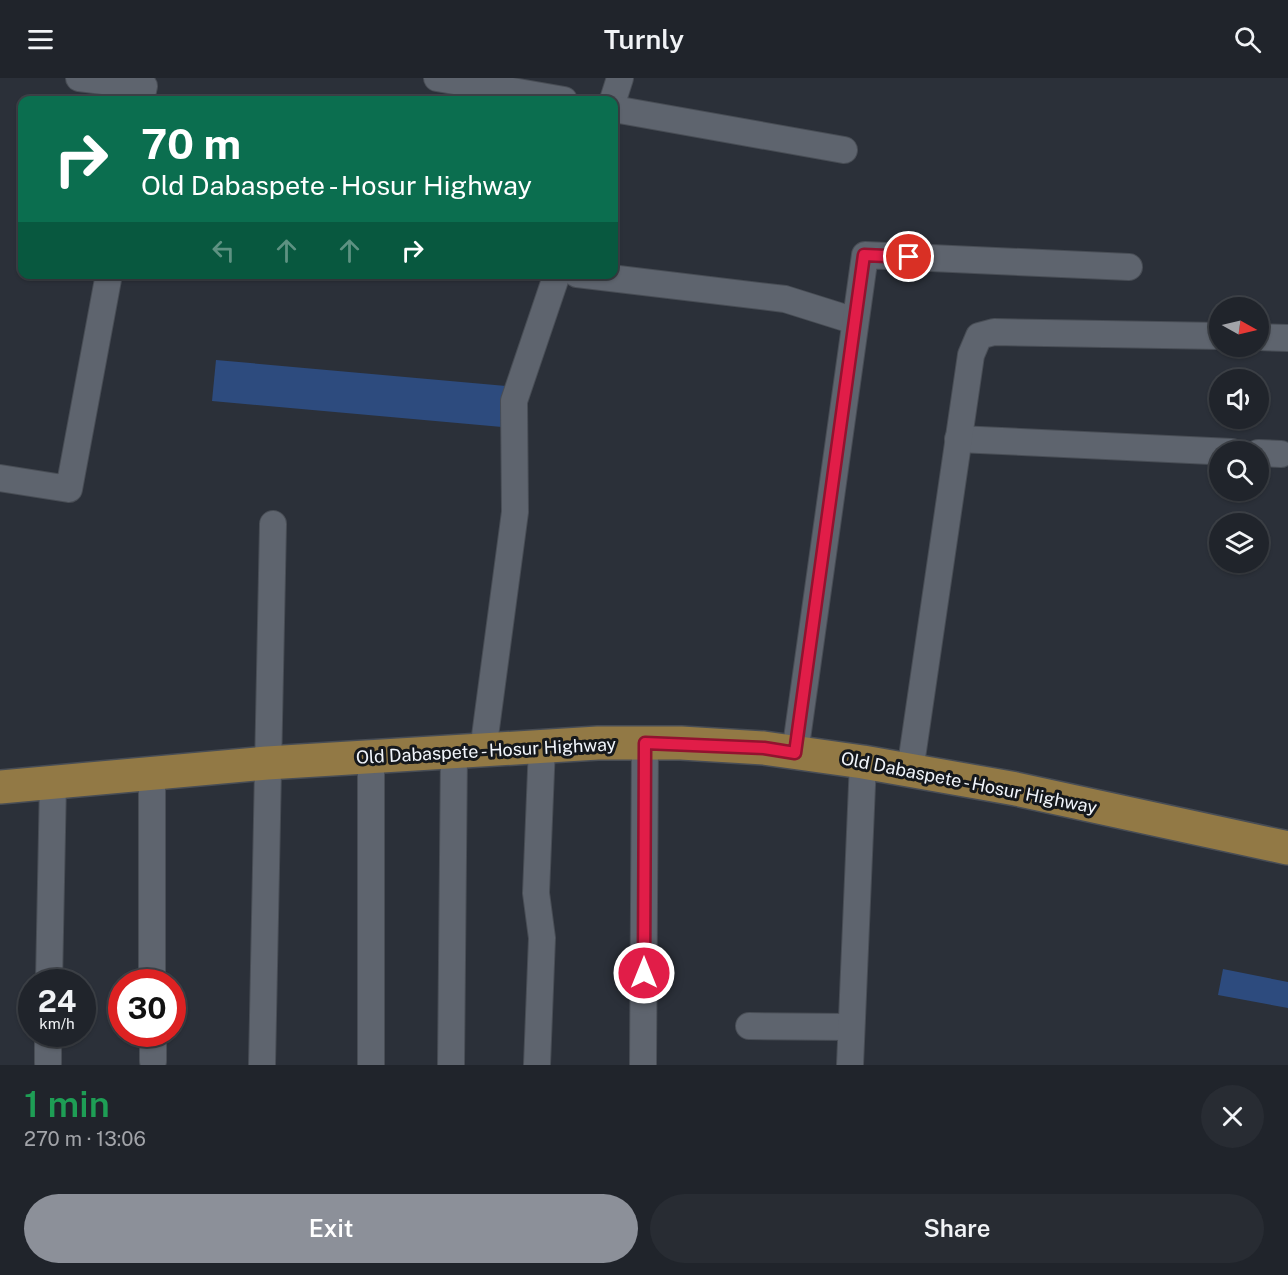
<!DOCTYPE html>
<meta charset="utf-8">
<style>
:root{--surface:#20242b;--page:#282c33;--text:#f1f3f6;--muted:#a2a4a9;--line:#3d4147;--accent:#8c9099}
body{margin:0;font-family:"Public Sans",sans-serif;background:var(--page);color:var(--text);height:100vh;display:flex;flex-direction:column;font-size:22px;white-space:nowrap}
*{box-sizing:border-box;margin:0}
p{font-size:20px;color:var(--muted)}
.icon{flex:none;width:33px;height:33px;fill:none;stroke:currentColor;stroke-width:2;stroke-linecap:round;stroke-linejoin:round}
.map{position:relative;height:987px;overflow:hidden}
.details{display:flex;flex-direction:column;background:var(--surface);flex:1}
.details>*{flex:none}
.guide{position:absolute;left:18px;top:18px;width:600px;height:183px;border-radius:12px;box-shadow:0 2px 4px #0004,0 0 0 2px var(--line);background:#0b6e4f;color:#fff;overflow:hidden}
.needle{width:39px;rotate:98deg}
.fabs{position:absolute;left:1209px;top:219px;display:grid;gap:12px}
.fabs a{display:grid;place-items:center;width:60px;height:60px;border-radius:50%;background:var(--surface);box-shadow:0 2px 4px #0004,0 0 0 2px var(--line);font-size:30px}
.speed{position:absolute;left:18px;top:891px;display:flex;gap:12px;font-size:30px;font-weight:700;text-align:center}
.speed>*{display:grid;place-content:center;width:78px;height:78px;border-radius:50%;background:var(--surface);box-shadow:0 2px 4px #0004,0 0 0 2px var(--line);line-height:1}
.speed small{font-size:15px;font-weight:400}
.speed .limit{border:9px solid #d22;background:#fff;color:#111}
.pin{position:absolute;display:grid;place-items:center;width:51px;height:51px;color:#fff;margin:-26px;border:3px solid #fff;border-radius:50%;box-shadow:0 2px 6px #0007}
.me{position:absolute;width:66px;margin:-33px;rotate:0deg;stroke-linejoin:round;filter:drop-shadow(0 0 4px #0008)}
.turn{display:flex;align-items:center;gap:21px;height:126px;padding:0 24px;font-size:27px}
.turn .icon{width:78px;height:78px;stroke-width:2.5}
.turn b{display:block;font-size:42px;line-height:51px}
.lanes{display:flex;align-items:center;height:57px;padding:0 24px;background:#0003;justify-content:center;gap:30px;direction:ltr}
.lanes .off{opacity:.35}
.round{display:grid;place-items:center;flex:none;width:63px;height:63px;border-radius:32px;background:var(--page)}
.headline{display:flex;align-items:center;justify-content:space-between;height:102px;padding:0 24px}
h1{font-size:36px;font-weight:600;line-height:45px;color:#1e9e55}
.button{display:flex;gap:12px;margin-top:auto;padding:12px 24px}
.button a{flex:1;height:69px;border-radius:36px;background:var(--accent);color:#fff;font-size:24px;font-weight:600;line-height:69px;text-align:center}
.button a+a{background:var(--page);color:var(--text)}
header{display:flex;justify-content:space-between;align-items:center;height:78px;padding:0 24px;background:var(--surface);font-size:27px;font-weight:600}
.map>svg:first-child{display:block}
.building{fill:#2d4b7e}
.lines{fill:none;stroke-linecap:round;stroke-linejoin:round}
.street-casing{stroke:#484d55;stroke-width:28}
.primary-casing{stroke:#484d55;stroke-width:36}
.street{stroke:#5e646e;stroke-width:26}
.primary{stroke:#927945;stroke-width:33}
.route-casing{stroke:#92132f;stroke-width:15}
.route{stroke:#e11d48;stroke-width:10}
.labels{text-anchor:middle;stroke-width:6;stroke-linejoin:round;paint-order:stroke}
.street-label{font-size:18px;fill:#f1f5fb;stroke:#15181c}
</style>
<header><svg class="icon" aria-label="menu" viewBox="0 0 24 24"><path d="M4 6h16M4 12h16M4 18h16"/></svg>Turnly<svg class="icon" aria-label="search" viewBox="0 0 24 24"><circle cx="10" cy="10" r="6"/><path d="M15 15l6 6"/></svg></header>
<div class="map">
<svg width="1288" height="987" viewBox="0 0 1288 987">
<rect width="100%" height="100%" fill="#2b3039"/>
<g class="building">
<path d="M216,282L506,308L502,349L212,323Z"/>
<path d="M1223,891L1288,904V930L1218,917Z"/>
</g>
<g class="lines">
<defs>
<g id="street">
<path d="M79,0L144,8L141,22"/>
<path d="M437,0L564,22"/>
<path d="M613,22L620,0"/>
<path d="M614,31L844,72"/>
<path d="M577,196L785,221L855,243"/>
<path d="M1258,259L1288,260"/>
<path d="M958,361L1232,374"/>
<path d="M1258,375L1281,376"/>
<path d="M0,400L69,411L109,196"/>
<path d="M483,673L515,434L514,323L557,196"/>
<path d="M795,675L865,177L1129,189"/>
<path d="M910,693L971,277L979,258L994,254L1220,258"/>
<path d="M152,696V904"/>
<path d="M49,904L53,704"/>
<path d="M749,948L851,949"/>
<path d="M153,956V983"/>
<path d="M48,985V956"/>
<path d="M262,987L273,446"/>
<path d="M371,987V679"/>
<path d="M451,987L454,674"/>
<path d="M537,987L542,860L536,815L542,668"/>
<path d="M643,987L645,665"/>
<path d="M850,987L863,684"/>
</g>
<path id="primary" d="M0,709L267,685L598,665H681L764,670L863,684L1016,711L1288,770"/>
</defs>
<use href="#street" class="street-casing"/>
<use href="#primary" class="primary-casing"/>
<use href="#street" class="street"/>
<use href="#primary" class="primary"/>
</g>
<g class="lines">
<defs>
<path id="route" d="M644,895L645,665L764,670L795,675L864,177L909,179"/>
</defs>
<use href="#route" class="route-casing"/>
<use href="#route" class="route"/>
</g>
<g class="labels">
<g class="street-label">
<text transform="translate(486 673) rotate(-3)" y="6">Old Dabaspete - Hosur Highway</text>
<text transform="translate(969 705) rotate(11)" y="6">Old Dabaspete - Hosur Highway</text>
</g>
</g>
</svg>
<div class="fabs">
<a><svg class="needle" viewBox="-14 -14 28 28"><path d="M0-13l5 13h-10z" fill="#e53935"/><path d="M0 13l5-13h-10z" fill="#a2a4a9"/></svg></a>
<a><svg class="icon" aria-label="sound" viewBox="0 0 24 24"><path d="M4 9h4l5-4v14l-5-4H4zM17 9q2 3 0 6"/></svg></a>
<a><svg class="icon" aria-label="search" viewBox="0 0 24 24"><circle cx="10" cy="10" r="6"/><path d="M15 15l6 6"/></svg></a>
<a><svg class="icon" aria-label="layers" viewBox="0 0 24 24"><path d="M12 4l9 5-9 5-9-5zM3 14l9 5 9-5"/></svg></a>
</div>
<div class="speed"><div>24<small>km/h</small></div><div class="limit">30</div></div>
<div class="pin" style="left:909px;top:179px;background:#d93025"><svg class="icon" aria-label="arrive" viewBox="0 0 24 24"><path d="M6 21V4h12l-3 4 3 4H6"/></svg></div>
<svg class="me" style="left:644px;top:895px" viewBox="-20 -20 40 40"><circle r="17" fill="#e11d48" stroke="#fff" stroke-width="3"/><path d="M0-11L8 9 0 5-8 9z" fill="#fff"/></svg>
<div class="guide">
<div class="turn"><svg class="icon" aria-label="right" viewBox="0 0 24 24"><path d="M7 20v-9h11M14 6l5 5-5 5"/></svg><div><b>70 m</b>Old Dabaspete - Hosur Highway</div></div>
<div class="lanes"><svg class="icon off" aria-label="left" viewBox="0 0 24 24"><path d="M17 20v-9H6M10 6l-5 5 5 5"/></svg><svg class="icon off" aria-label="ahead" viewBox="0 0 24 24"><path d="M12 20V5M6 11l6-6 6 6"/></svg><svg class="icon off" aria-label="ahead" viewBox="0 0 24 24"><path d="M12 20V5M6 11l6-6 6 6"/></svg><svg class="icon" aria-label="right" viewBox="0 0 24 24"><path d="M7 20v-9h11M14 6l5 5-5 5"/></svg></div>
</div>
</div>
<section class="details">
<div class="headline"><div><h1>1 min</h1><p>270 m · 13:06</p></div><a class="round"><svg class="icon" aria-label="close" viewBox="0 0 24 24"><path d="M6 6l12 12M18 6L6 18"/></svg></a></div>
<div class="button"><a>Exit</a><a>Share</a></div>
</section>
